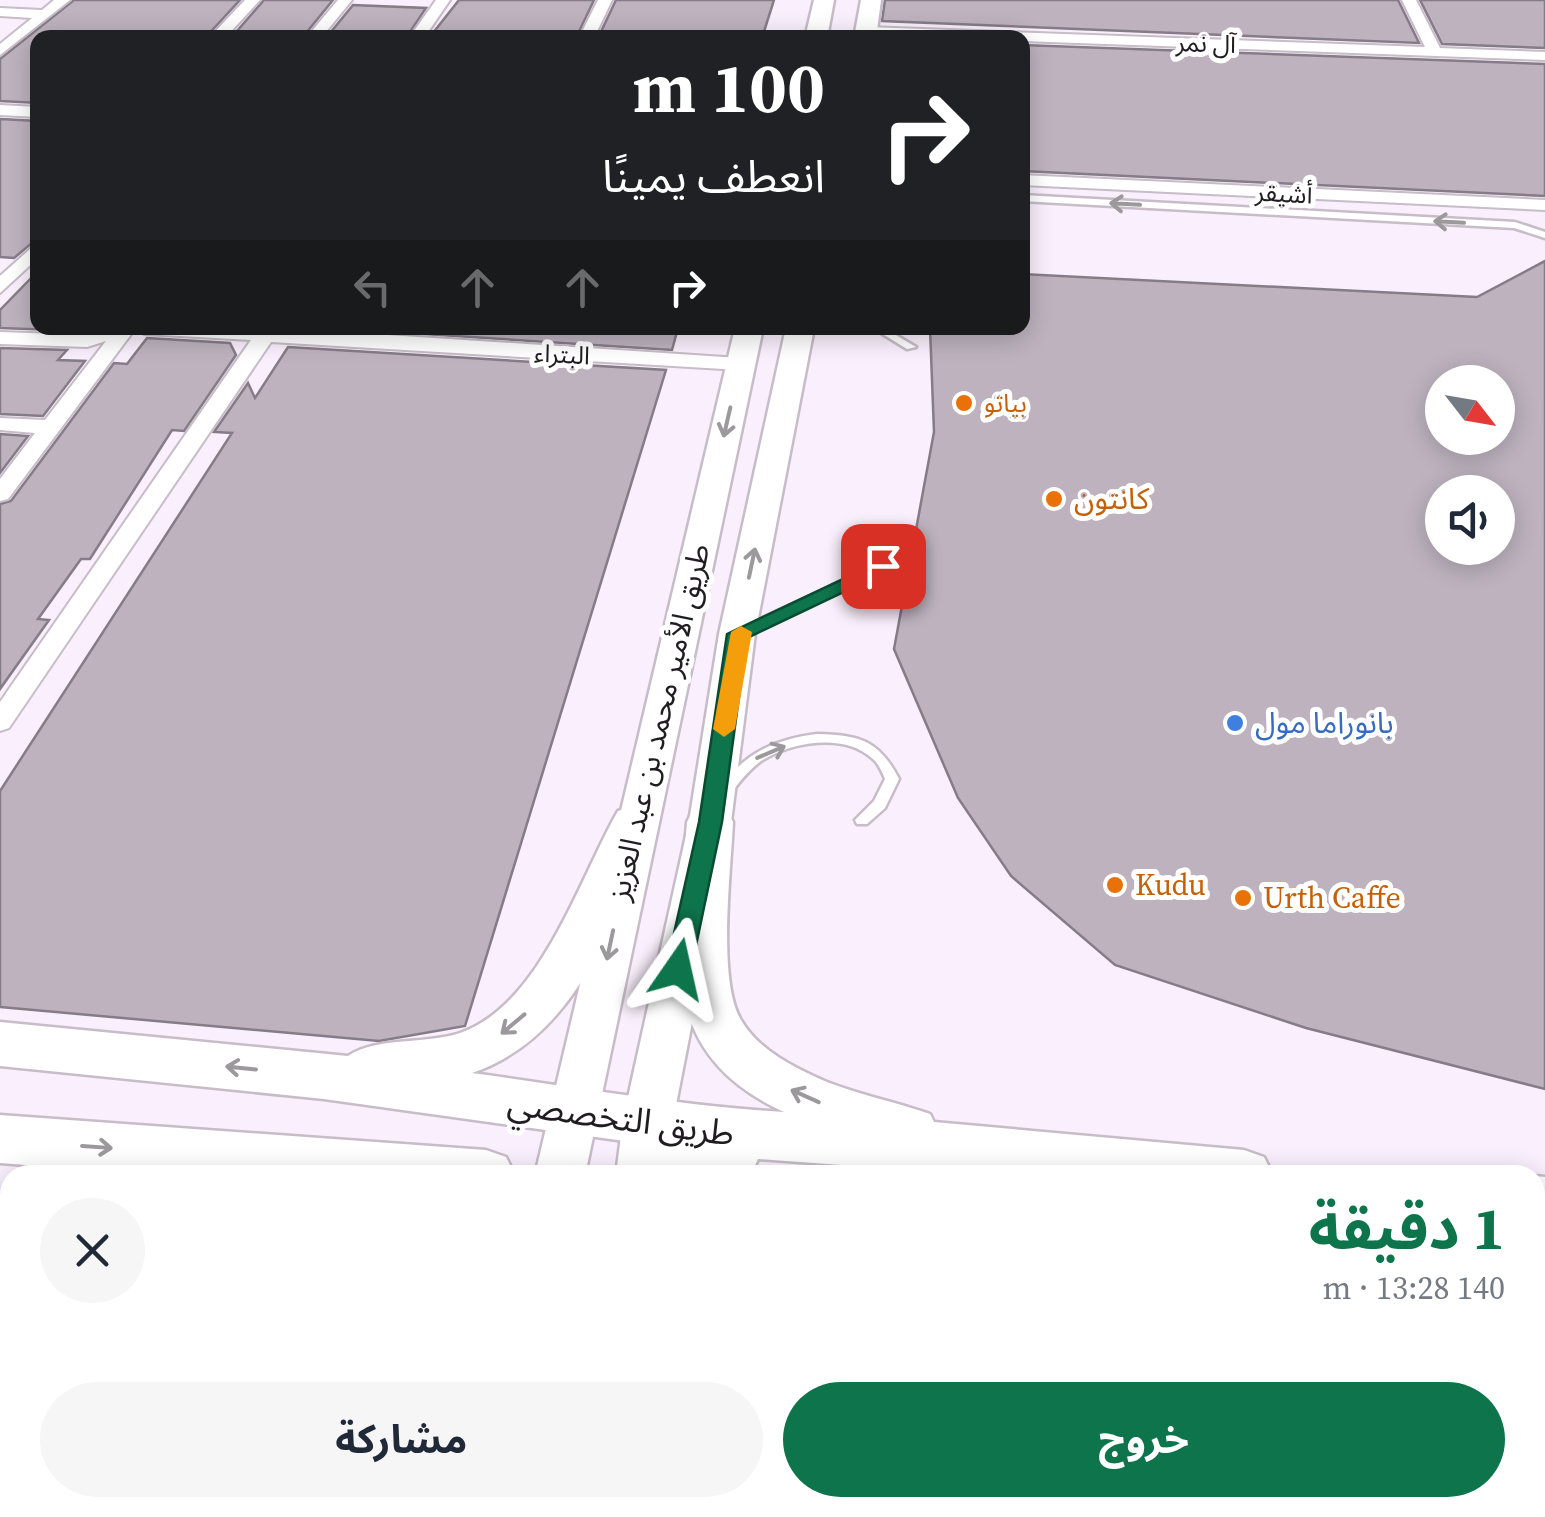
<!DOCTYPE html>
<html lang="ar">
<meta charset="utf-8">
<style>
:root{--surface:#fff;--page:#f6f6f7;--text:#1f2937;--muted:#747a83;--accent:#0e744c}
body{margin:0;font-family:"Source Serif 4","Noto Sans Arabic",serif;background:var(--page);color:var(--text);direction:rtl;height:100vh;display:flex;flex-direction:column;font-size:38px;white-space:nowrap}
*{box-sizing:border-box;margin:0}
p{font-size:32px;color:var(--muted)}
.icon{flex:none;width:55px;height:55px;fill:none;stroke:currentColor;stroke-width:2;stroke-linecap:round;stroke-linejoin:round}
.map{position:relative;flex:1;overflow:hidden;direction:ltr}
.side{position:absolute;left:0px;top:1165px;width:1545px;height:352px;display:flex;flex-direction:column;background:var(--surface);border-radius:30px 30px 0 0;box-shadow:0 5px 25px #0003;direction:rtl}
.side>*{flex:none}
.banner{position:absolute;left:30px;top:30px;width:1000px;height:305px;border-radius:20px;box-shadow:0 5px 25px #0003;direction:rtl;background:#202124;color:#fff;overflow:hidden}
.needle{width:65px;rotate:121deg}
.controls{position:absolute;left:1425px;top:365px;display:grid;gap:20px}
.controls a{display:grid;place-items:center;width:90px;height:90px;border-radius:50%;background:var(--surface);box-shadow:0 5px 25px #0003;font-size:50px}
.pin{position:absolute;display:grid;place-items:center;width:85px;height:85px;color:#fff;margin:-42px;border-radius:20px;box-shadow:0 5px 15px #0006}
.me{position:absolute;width:110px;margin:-55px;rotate:11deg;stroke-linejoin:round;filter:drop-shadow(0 0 8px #0008)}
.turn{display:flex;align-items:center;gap:35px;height:210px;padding:0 40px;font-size:45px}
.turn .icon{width:130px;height:130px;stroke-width:2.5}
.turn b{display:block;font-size:70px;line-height:85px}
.lanes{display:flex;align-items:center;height:95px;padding:0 40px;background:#0003;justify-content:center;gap:50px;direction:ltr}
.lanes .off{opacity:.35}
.round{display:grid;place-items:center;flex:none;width:105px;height:105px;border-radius:52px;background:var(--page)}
.head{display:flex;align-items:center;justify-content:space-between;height:170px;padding:0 40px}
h1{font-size:60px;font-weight:700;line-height:75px;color:var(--accent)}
.primary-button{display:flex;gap:20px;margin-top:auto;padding:20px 40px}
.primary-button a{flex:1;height:115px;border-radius:60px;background:var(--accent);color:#fff;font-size:40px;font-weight:700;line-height:115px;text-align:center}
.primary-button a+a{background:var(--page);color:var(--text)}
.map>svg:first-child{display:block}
.building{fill:#bdb2be;stroke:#857c87;stroke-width:2.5;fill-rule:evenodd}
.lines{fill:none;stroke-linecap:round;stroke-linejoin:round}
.service-casing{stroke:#c7bcc8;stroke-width:5}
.minor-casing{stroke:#c7bcc8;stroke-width:4}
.secondary-casing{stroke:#c7bcc8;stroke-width:5}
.primary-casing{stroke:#c7bcc8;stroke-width:5}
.service{fill:#fff;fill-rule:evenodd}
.minor{fill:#fff;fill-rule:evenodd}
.secondary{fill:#fff;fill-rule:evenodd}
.primary{fill:#fff;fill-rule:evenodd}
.oneway{stroke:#9b999b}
.route{fill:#0e744c;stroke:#094b31;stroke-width:2.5}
.slow{fill:#f59e0b}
.food-dot{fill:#e8710a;stroke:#fff;stroke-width:4}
.shop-dot{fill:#3f7fe0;stroke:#fff;stroke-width:4}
.labels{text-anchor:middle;stroke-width:10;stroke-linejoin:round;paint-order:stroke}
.far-street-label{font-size:25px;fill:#201d21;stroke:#fff}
.far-food-label{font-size:25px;fill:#c56008;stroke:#fff;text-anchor:start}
.food-label{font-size:30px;fill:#c56008;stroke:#fff;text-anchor:start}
.street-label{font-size:30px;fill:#201d21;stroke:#fff}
.shop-label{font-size:30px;fill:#366cbe;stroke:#fff;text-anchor:start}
.near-street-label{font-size:35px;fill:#201d21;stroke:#fff}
</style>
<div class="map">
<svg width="1545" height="1517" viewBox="0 0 1545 1517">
<rect width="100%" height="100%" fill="#faeffc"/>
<g class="building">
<path d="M74,0H240L205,38H38V103L0,101V59Z"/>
<path d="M264,0H333L302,38H231Z"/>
<path d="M459,0H594L576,38H429Z"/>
<path d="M616,0H774L762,38H598Z"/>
<path d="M885,0H1398L1419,43L882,21Z"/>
<path d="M1420,0H1545V48L1442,44Z"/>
<path d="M353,5L426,8L406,38H326Z"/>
<path d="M1022,45L1545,64V196L1022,171Z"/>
<path d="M0,119L38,121V238L14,258L0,257Z"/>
<path d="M1545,261V1089L1306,1028L1115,965L1011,876L958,798L894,649L934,432L930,328H1022V274L1477,297ZM1442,382H1498V438H1442ZM1442,492H1498V548H1442Z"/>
<path d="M38,271V328H86L83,331L0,328V310Z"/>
<path d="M330,328H678L672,350Z"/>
<path d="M147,338L230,343L236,355L184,431L172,430L90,559H81L38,619L49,620L0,689V504L11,501L114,363L127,364Z"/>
<path d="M288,347L666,370L465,1026L379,1041L0,1007V791L232,433L214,432L248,383L255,398Z"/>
<path d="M0,348L67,350L58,360L85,361L43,416L0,414Z"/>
<path d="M0,434L28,436L0,473Z"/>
</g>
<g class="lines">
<defs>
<g id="service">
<path d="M1022,195L1515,222L1545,232V238L1514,228L1022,201Z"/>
<path d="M873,328H884L916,347L907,349Z"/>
<path d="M883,562L889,566L887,569L747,635H739L737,632L739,629Z"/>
<path d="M817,734C859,735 879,740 899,779L885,808L867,824H857L855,820L874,801L885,779C882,772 879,764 873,759C844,732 791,742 761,761C750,769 742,779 734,789H724L722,786C745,752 777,739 817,734Z"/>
</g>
<g id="minor">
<path d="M54,0H70L0,55V44L32,18L0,16V8L42,10Z"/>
<path d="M245,0H260L225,38H209Z"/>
<path d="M338,0H352L321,38H306Z"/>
<path d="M436,0H450L424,38H409Z"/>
<path d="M598,0H612L594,38H579Z"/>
<path d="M1402,0H1416L1440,48L1545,52V60L1022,41V38L867,35L860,31L867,27L1425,47Z"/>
<path d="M0,105L38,107V117L0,115Z"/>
<path d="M1022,175L1545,200V210L1022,185Z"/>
<path d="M38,242V258L0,293V276Z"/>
<path d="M106,328H280L740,358L750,364L740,370L271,342L9,728L0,731V702L251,340L144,334L135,329L8,499L0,501V479L35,433L0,430V418L45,420L106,341L87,347L0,344V332L85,335Z"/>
<path d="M1535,1412L1545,1416V1490L1535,1486Z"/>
</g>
<g id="secondary">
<path d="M814,0H834L827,38H805Z"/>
<path d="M861,0H881L876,38H854Z"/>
<path d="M735,328H763L585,1175H535Z"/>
<path d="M786,328H814L755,634L731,822L673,1120L666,1175H616L623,1120L689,822L719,634Z"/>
<path d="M564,1508H624L623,1517H563Z"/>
</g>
<g id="primary">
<path d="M710,805L727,810L733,822C731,869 717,981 741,1020C758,1050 796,1069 827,1082C860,1095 896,1102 930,1114L934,1122L1244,1150L1264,1157L1273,1175H979L758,1159L754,1168L736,1175H638L645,1151L653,1145L324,1099L0,1066V1022L348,1056C378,1036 425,1045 460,1033C541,1005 579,879 618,811L635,806L652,811L658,823C615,916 579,1037 472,1073C576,1087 679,1106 784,1112C651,1051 678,944 687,822L693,810Z"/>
<path d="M0,1115L486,1150L506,1157L515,1175H154L0,1163Z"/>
<path d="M1535,1176L1545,1177V1229L1535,1228Z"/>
<path d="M1535,1285L1545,1286V1344L1535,1343Z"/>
<path d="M419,1508H485V1517H417Z"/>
</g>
</defs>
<use href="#service" class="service-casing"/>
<use href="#minor" class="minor-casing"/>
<use href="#secondary" class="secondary-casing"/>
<use href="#primary" class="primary-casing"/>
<use href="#service" class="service"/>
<use href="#minor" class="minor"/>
<use href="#secondary" class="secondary"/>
<use href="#primary" class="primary"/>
</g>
<defs><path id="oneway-shaft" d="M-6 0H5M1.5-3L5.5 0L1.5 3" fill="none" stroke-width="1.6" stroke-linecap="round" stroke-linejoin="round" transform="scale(2.5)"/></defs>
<g class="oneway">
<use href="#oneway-shaft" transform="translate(1125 204) rotate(-177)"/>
<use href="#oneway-shaft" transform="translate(1449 222) rotate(-177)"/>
<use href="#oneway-shaft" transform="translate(727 422) rotate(103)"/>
<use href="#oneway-shaft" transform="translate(752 563) rotate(-78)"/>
<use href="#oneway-shaft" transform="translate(771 752) rotate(-23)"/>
<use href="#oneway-shaft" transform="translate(610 945) rotate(102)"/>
<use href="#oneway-shaft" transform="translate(513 1024) rotate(140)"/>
<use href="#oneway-shaft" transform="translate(241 1068) rotate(-174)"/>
<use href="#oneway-shaft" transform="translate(805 1096) rotate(-156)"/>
<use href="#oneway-shaft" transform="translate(97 1147) rotate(4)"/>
</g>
<path class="route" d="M883,560L890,561V570L747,638L722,822L691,969L688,976H669L666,969L699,822L727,634Z"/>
<path class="slow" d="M741,626L752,632L735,729L724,737L713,729L731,632Z"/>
<g class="food-dot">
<circle cx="964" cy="403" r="10"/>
<circle cx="1054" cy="499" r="10"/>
<circle cx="1115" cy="885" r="10"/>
<circle cx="1243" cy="898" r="10"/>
</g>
<circle class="shop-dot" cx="1235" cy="723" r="10"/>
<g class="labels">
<g class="far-street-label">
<text transform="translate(1206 43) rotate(2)" y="9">آل نمر</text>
<text transform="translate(1284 193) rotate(3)" y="9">أشيقر</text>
<text transform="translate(562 354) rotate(3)" y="9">البتراء</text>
</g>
<g class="far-food-label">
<text x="984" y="412">بياتو</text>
</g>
<g class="food-label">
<text x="1074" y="509">كانتون</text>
<text x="1135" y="895">Kudu</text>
<text x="1263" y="908">Urth Caffe</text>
</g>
<g class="street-label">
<text transform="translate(659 722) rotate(-77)" y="10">طريق الأمير محمد بن عبد العزيز</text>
</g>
<g class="shop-label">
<text x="1255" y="733">بانوراما مول</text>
</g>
<g class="near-street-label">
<text transform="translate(621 1118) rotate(8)" y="12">طريق التخصصي</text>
</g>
</g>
</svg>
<div class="controls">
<a><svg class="needle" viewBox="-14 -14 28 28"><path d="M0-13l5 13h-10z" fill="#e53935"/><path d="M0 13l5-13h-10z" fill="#747a83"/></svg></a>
<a><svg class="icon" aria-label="sound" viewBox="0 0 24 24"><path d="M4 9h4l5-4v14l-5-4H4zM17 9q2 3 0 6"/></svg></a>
</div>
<div class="pin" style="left:883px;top:566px;background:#d93025"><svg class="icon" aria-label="arrive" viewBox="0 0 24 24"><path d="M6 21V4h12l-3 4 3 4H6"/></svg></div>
<svg class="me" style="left:678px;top:969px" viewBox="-20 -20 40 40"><path d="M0-17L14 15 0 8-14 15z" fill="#0e744c" stroke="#fff" stroke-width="4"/></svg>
<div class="banner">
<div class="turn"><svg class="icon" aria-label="right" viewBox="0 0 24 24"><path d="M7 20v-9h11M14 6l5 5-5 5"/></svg><div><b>100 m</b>انعطف يمينًا</div></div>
<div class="lanes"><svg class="icon off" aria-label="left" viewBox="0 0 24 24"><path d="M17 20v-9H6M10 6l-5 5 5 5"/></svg><svg class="icon off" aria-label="ahead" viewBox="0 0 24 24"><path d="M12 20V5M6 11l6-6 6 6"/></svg><svg class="icon off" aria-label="ahead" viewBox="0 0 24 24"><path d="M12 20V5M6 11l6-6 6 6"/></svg><svg class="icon" aria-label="right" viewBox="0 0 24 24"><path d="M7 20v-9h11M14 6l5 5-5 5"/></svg></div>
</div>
<section class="side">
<div class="head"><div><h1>1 دقيقة</h1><p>140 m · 13:28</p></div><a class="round"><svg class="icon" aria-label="close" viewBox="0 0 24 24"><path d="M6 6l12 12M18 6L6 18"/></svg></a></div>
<div class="primary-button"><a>خروج</a><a>مشاركة</a></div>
</section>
</div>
